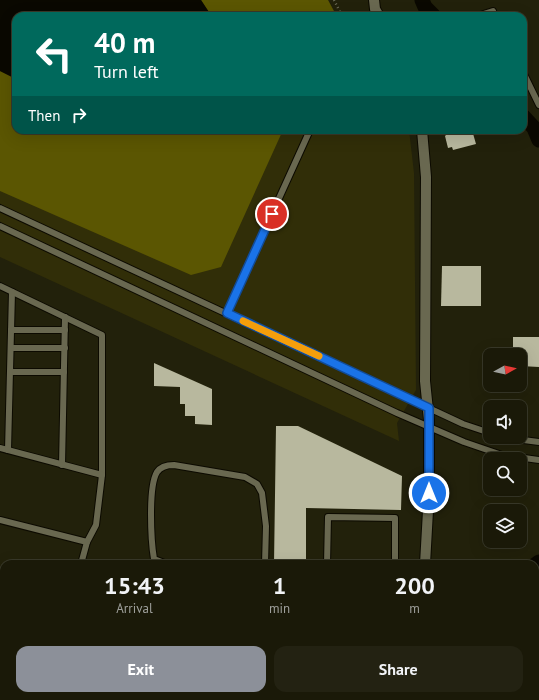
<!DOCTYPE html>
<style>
:root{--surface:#1a1908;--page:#232212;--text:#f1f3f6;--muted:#9fa09c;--line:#383829;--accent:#8c9099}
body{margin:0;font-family:"PT Sans",sans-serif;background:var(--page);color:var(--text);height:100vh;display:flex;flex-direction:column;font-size:15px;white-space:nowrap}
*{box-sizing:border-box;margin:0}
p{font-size:13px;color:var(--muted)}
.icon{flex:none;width:22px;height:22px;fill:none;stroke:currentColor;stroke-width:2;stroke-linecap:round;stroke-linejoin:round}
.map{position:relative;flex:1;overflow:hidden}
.panel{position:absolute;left:0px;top:560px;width:539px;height:140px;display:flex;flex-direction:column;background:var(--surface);border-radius:12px 12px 0 0;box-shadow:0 4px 16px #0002,0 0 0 1px var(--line)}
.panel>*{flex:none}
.top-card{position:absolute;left:12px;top:12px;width:515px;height:122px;border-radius:12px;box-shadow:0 4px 16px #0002,0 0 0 1px var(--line);background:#00695c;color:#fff;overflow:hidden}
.needle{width:26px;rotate:82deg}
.buttons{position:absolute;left:483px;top:348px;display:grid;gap:8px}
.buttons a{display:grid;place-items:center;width:44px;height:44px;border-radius:8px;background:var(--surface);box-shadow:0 4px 16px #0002,0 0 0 1px var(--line);font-size:20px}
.pin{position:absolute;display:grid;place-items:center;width:34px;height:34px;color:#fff;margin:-17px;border:2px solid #fff;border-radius:50%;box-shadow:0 1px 4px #0007}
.me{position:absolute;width:44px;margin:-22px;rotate:0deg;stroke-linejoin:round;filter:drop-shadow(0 0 3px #0008)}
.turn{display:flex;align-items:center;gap:14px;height:84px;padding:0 16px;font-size:18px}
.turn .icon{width:52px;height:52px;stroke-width:2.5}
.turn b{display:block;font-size:28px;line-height:34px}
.then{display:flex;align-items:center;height:38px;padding:0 16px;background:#0003;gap:8px;font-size:15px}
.eta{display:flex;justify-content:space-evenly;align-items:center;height:68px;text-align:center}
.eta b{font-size:24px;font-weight:600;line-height:28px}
.button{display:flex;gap:8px;margin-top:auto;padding:8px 16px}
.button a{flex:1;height:46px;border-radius:12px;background:var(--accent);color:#fff;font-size:16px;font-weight:600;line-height:46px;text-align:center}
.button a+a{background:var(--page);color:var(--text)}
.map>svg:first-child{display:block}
.green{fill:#312e08}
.forest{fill:#5b5602}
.water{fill:#0a0800}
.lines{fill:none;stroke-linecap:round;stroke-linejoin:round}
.canal{stroke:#0a0800;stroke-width:15}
.building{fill:#b8b89e}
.service-casing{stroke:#0c0a00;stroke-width:8}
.minor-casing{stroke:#0c0a00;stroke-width:12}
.tertiary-casing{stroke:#0c0a00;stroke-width:12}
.primary-casing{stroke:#0c0a00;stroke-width:12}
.path{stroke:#6f6e5b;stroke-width:2.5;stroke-dasharray:1 3;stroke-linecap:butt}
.service{stroke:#696850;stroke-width:6}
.minor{stroke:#696850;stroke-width:10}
.tertiary{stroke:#696850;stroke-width:10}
.primary{stroke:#979349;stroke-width:10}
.route-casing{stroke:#114b97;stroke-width:10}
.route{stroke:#1a73e8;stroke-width:7}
.slow{stroke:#f59e0b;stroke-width:7}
</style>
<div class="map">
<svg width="539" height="700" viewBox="0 0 539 700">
<rect width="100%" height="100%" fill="#22210b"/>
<path class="green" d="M0,0H328L337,16H16V130H409L414,173L416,390L397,423L399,441L0,257Z"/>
<g class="forest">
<path d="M201,0H328L336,15L211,16Z"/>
<path d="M0,71L16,79V130H283L221,267L191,275L0,191Z"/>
</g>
<g class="water">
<path d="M0,0H201L211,15L16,16V79L0,71Z"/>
<path d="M539,630V697L535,695V633Z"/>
</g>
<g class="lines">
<g class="canal">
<path d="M422,0L425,7L434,16"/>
<path d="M523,116L534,128L539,140"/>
<path d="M535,565L539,562"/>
</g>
</g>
<g class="building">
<path d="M451,130H472L476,144L453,150L452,147L448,148L445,136Z"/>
<path d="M442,266H481V306H441Z"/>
<path d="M513,337H539V367L520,366V355H513Z"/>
<path d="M154,363L212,389V425L195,424V416H185V404H180V387L154,386Z"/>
<path d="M276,426H298L402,476L401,510L306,508V564H274Z"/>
</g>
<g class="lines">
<defs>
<g id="service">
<path d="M477,16L493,11L495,16"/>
<path d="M523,72L539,105"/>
<path d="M0,208L463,424L490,433"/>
<path d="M0,226L397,413L464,442L502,455L539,460"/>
<path d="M0,286L102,335V475L96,525L87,542"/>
<path d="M227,313L310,130"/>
<path d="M11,330H65"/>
<path d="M11,348H65"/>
<path d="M10,372H64"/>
<path d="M501,437L539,442"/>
<path d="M0,448L102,475"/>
<path d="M8,450L12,292"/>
<path d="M62,465L65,317"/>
<path d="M0,520L87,542L81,564"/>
<path d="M167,564L154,559C151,541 148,487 157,472C161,466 168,465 174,465L245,477L257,484L262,493L266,526L265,564"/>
<path d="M327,564L328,517L395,518V564"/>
</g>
<g id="minor">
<path d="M374,0L375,9L379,16"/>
<path d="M422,130L426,177L425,381L429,420V493L425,564"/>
<path d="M419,700V696"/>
</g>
<path id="tertiary" d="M80,700L81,696"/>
<g id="primary">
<path d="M0,591L4,592"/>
<path d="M311,696L320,700"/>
</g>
</defs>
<use href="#service" class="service-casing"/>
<use href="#minor" class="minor-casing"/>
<use href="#tertiary" class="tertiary-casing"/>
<use href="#primary" class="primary-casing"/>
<path class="path" d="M334,0L342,16"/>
<use href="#service" class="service"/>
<use href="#minor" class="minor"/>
<use href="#tertiary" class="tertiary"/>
<use href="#primary" class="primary"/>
</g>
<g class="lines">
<defs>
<path id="route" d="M272,214L227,313L429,408V493"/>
</defs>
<use href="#route" class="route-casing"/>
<use href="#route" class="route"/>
<path class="slow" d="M243,321L319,356"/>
</g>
</svg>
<div class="buttons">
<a><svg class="needle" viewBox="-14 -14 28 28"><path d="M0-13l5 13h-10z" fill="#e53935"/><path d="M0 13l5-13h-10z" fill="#9fa09c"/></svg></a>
<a><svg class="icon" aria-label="sound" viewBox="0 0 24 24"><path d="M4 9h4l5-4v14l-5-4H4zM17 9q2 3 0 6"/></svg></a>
<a><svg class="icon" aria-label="search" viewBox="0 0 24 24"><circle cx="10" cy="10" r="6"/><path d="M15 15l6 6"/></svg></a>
<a><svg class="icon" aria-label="layers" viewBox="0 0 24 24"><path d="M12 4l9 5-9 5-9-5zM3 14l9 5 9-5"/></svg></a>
</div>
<div class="pin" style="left:272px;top:214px;background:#d93025"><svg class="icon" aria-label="arrive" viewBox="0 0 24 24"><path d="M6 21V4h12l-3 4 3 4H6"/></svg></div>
<svg class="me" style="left:429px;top:493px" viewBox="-20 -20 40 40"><circle r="17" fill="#1a73e8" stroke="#fff" stroke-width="3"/><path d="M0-11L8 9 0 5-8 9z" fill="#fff"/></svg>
<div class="top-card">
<div class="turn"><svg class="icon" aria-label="left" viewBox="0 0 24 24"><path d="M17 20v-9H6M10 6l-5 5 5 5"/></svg><div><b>40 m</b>Turn left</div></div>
<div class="then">Then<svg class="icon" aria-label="right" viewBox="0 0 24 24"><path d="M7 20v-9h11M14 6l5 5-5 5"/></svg></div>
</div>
<section class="panel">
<div class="eta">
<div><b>15:43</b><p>Arrival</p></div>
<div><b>1</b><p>min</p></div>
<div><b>200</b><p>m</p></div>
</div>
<div class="button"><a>Exit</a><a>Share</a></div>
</section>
</div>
